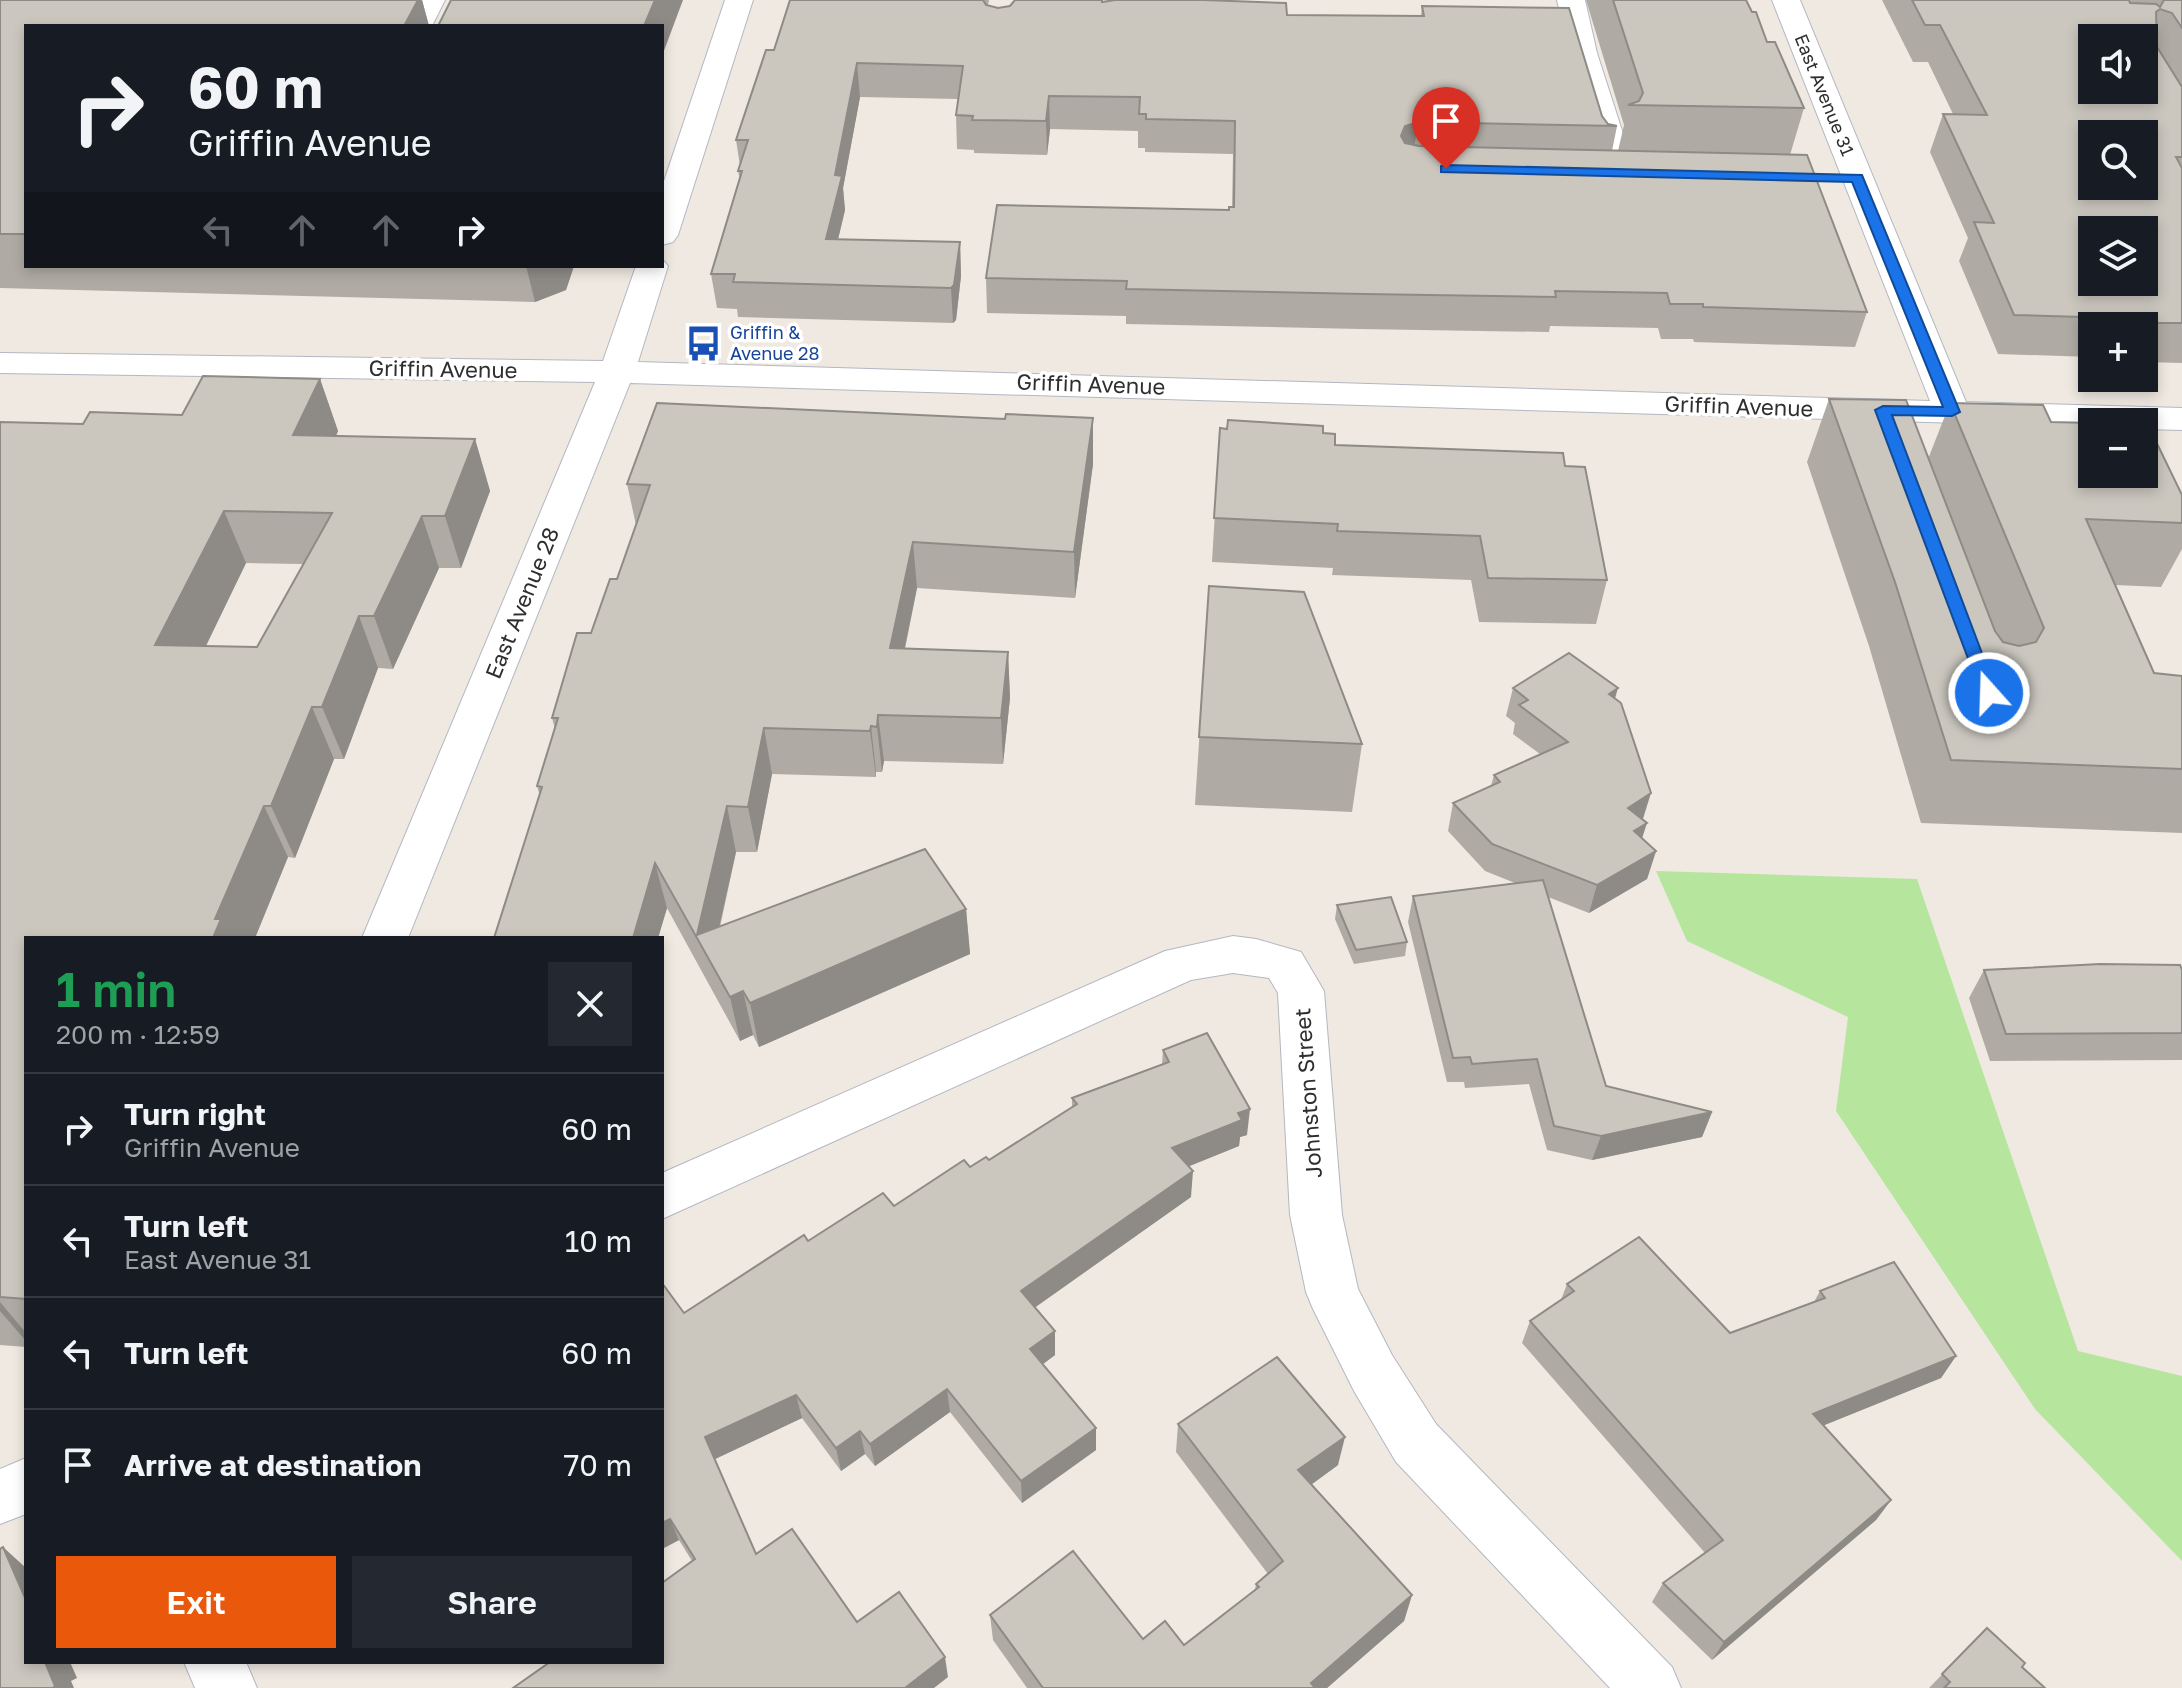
<!DOCTYPE html>
<meta charset="utf-8">
<style>
:root{--surface:#171b24;--page:#242831;--text:#f1f3f6;--muted:#9ea1a6;--line:#363941;--accent:#ea580c}
body{margin:0;font-family:"Golos Text",sans-serif;background:var(--page);color:var(--text);height:100vh;display:flex;flex-direction:column;font-size:30px;white-space:nowrap}
*{box-sizing:border-box;margin:0}
p{font-size:26px;color:var(--muted)}
.icon{flex:none;width:44px;height:44px;fill:none;stroke:currentColor;stroke-width:2;stroke-linecap:round;stroke-linejoin:round}
.map{position:relative;flex:1;overflow:hidden}
.side{position:absolute;left:24px;top:936px;width:640px;height:728px;display:flex;flex-direction:column;background:var(--surface);border-radius:0px;box-shadow:0 4px 12px #0003}
.side>*{flex:none}
.banner{position:absolute;left:24px;top:24px;width:640px;height:244px;border-radius:0px;box-shadow:0 4px 12px #0003;background:#171b24;color:var(--text);overflow:hidden}
.controls{position:absolute;left:2078px;top:24px;display:grid;gap:16px}
.controls a{display:grid;place-items:center;width:80px;height:80px;border-radius:0px;background:var(--surface);box-shadow:0 4px 12px #0003;font-size:40px}
.pin{position:absolute;display:grid;place-items:center;width:68px;height:68px;color:#fff;margin:-82px -34px;border-radius:50% 50% 50% 0;rotate:-45deg;box-shadow:0 0 8px #0007}
.pin .icon{rotate:45deg}
.me{position:absolute;width:88px;margin:-44px;rotate:340deg;stroke-linejoin:round;filter:drop-shadow(0 0 6px #0008)}
.turn{display:flex;align-items:center;gap:28px;height:168px;padding:0 32px;font-size:36px}
.turn .icon{width:104px;height:104px;stroke-width:2.5}
.turn b{display:block;font-size:56px;line-height:68px}
.lanes{display:flex;align-items:center;height:76px;padding:0 32px;background:#0003;justify-content:center;gap:40px;direction:ltr}
.lanes .off{opacity:.35}
.round{display:grid;place-items:center;flex:none;width:84px;height:84px;border-radius:0px;background:var(--page)}
.overview{display:flex;align-items:center;justify-content:space-between;height:136px;padding:0 32px}
h1{font-size:48px;font-weight:600;line-height:60px;color:#1e9e55}
.button{display:flex;gap:16px;margin-top:auto;padding:16px 32px}
.button a{flex:1;height:92px;border-radius:0px;background:var(--accent);color:#fff;font-size:32px;font-weight:600;line-height:92px;text-align:center}
.button a+a{background:var(--page);color:var(--text)}
ul{padding:0;list-style:none}
li{display:flex;align-items:center;gap:24px;height:112px;padding:0 32px;border-top:2px solid var(--line)}
li div{flex:1}
li b{display:block;font-size:30px}
li em{font-style:normal}
.map>svg:first-child{display:block}
.green{fill:#b6e59e}
.lines{fill:none;stroke-linecap:round;stroke-linejoin:round}
.minor-casing{stroke:#b4b7c1;stroke-width:2}
.minor{fill:#fff;fill-rule:evenodd}
.wall{fill:#afaba4;fill-rule:evenodd}
.shaded-wall{fill:#8e8b86}
.building{fill:#cbc7bf;stroke:#8e8b86;stroke-width:2;fill-rule:evenodd}
.route{fill:#1a73e8;stroke:#114b97;stroke-width:2}
.labels{text-anchor:middle;stroke-width:7;stroke-linejoin:round;paint-order:stroke}
.far-street-label{font-size:18px;fill:#2e2e2e;stroke:#fff}
.far-transit-label{font-size:18px;fill:#164399;stroke:#fff;text-anchor:start}
.street-label{font-size:22px;fill:#2e2e2e;stroke:#fff}
</style>
<div class="map">
<svg width="2182" height="1688" viewBox="0 0 2182 1688">
<rect width="100%" height="100%" fill="#efe9e1"/>
<path class="green" d="M1656,871L1917,879L2078,1351L2182,1376V1561L2035,1409L1836,1111L1848,1017L1687,941Z"/>
<g class="lines">
<defs>
<g id="minor">
<path d="M417,0H445L432,26H404Z"/>
<path d="M725,0H753L678,235L673,242L662,245V187Z"/>
<path d="M1557,0H1585L1597,53L1628,149L1624,155L1613,158L1602,155L1598,149L1569,53Z"/>
<path d="M1772,0H1800L1966,402L2182,408V430L2144,429V422H2092V427L630,383L408,938H362L595,382L0,373V353L603,361L636,266H662V259L668,266L638,362L1930,401Z"/>
<path d="M1233,936L1256,939L1301,952L1324,991L1342,1215L1358,1289L1392,1355L1436,1424L1672,1667L1681,1688H1610L1396,1462L1354,1391L1313,1309L1306,1292L1290,1215L1278,993L1269,978L1233,973L1191,980L662,1219V1173L1165,951Z"/>
<path d="M26,1458V1514L0,1524V1469Z"/>
<path d="M184,1662H246L257,1688H195Z"/>
</g>
</defs>
<use href="#minor" class="minor-casing"/>
<use href="#minor" class="minor"/>
</g>
<g class="wall">
<path d="M0,0H422L429,26H26V266H574L566,290L535,302L0,288Z"/>
<path d="M790,0H989L988,5L998,8L1104,1L1287,15L1421,16L1422,6L1602,116L1608,124L1617,126L1612,151H1618L1624,125L1586,0H1746L1767,42L1804,108L1790,155L1867,312L1855,347L1694,342L1693,339H1661L1658,328L1550,326L1549,332L1360,329L1126,324V316L987,313L986,278L1229,210L1232,207L1233,154L1145,152V148H1138V131L1050,129L1047,155L974,153V150L957,149L956,115L958,99L860,97L843,188L845,210L838,239L960,242L961,276L956,320L953,323L738,317L737,309L717,308L711,274L740,180L738,171L740,166L736,140L774,50Z"/>
<path d="M1882,0H2182V363L2144,362V326H2092V357L1998,354L1959,261L1968,238L1930,152L1943,114H1953L1928,62H1913Z"/>
<path d="M320,379L338,431L336,436L475,439L490,491L461,568H439L393,669L378,668L344,759H334L295,858L288,857L255,938H26V1347L0,1345V422L83,424L182,415ZM246,563L303,564L257,647L206,646Z"/>
<path d="M1829,399L1928,459L1950,403L2051,422L2182,495V549L2161,587L2115,585L2154,673L2182,676V833L1921,823L1869,646L1807,462Z"/>
<path d="M1093,418V464L1075,598L917,588L905,649L1008,652L1010,698L1003,764L884,761L882,772H876V777L772,774L757,852H736L720,927L966,909L970,954L759,1047L753,1035L740,1041L667,908L658,938H494L540,796L537,786L555,729L552,718L617,579L636,525L627,484L1005,419Z"/>
<path d="M1220,428L1323,433L1335,445L1565,466L1607,580L1596,624L1479,622L1471,580L1332,575L1333,568L1212,562Z"/>
<path d="M1209,586L1362,744L1352,812L1195,805Z"/>
<path d="M1513,688L1615,699L1643,820L1642,838L1656,851L1647,879L1589,913L1548,897L1606,1086L1712,1112L1702,1137L1592,1160L1547,1150L1529,1084L1465,1088L1464,1082H1447L1408,922L1413,896L1515,883L1485,871L1448,831L1453,803L1491,786L1494,775L1540,754L1513,734L1515,723L1506,716Z"/>
<path d="M1337,905L1407,942L1405,956L1354,964L1335,919Z"/>
<path d="M1984,970H2182V1060L1990,1061L1969,998Z"/>
<path d="M1163,1050L1247,1135L1240,1137L1239,1146L1189,1166L1191,1197L1035,1307L1055,1331V1355L1043,1364L1096,1428V1450L1022,1503L950,1412L875,1466L865,1454L841,1471L802,1418L715,1459L756,1554L857,1622L948,1677L692,1561L679,1540L662,1549V1283L684,1313L808,1241L894,1206L970,1167L989,1160L1072,1108V1098L1162,1064Z"/>
<path d="M1567,1284L1730,1333L1814,1302L1820,1291L1956,1356L1941,1378L1824,1425L1891,1500L1876,1520L1712,1660L1652,1602L1663,1583L1705,1553L1522,1343L1530,1321L1561,1300Z"/>
<path d="M1178,1424L1338,1465L1312,1484L1412,1595L1404,1621L1327,1688H1027L993,1640L990,1615L1184,1645L1255,1590L1256,1584L1268,1574L1176,1452Z"/>
<path d="M1987,1628L2022,1667L2045,1688H1929Z"/>
</g>
<g class="shaded-wall">
<path d="M418,0H422L429,26H404Z"/>
<path d="M655,0H683L662,56V26H644Z"/>
<path d="M857,63L860,97L843,188L845,210L830,273L826,239L835,175Z"/>
<path d="M1049,96L1050,129L1047,155L1046,121Z"/>
<path d="M1418,122L1413,156L1401,136L1405,126Z"/>
<path d="M960,242L961,276L956,320L953,323L951,288Z"/>
<path d="M526,266H574L566,290L535,302Z"/>
<path d="M320,379L338,431L312,487L293,435Z"/>
<path d="M1093,418V464L1075,598L1074,552Z"/>
<path d="M475,439L490,491L461,568L445,516Z"/>
<path d="M224,511L246,563L181,697L155,645Z"/>
<path d="M422,516L439,568L393,669L374,616Z"/>
<path d="M913,542L917,588L895,695L890,648Z"/>
<path d="M359,616L378,668L344,759L322,707Z"/>
<path d="M1008,652L1010,698L1003,764L1001,718Z"/>
<path d="M1618,688L1610,716L1609,694Z"/>
<path d="M312,707L334,759L295,858L271,806Z"/>
<path d="M878,715L884,761L882,772L877,727Z"/>
<path d="M871,726L876,772V777L870,731Z"/>
<path d="M764,728L772,774L757,852L748,807Z"/>
<path d="M1651,793L1642,822L1628,808Z"/>
<path d="M264,806L288,857L255,938H213L215,919Z"/>
<path d="M727,806L736,852L711,963L697,935Z"/>
<path d="M1647,823L1638,851L1634,831Z"/>
<path d="M1656,851L1647,879L1589,913L1597,885Z"/>
<path d="M655,863L667,908L658,938H633Z"/>
<path d="M966,909L970,954L759,1047L750,1003Z"/>
<path d="M743,991L753,1035L740,1041L730,997Z"/>
<path d="M1250,1109L1247,1135L1240,1137L1239,1146L1170,1174L1172,1148L1238,1113Z"/>
<path d="M1712,1112L1702,1137L1592,1160L1601,1136Z"/>
<path d="M1193,1171L1191,1197L1023,1316L1021,1291Z"/>
<path d="M0,1302L26,1333V1341L0,1311Z"/>
<path d="M1055,1331V1355L1031,1373L1030,1349Z"/>
<path d="M1956,1356L1941,1378L1800,1435L1813,1414Z"/>
<path d="M947,1389L950,1412L875,1466L870,1444Z"/>
<path d="M796,1395L802,1418L713,1460L705,1437Z"/>
<path d="M1096,1428V1450L1022,1503L1021,1481Z"/>
<path d="M860,1431L865,1454L841,1471L836,1448Z"/>
<path d="M1345,1437L1338,1465L1293,1498L1298,1470Z"/>
<path d="M1891,1500L1876,1520L1712,1660L1724,1642Z"/>
<path d="M670,1519L679,1540L662,1549V1523Z"/>
<path d="M3,1547L26,1568V1600Z"/>
<path d="M1412,1595L1404,1621L1327,1688H1310L1311,1683Z"/>
<path d="M945,1657L948,1677L934,1688H905Z"/>
<path d="M45,1662H70L77,1678L71,1681L74,1688H53Z"/>
</g>
<g class="building">
<path d="M0,0H418L404,26H26V234H0Z"/>
<path d="M451,0H655L644,26H438Z"/>
<path d="M790,0H983L986,5L998,8L1010,6L1015,0H1102V2L1115,0H1204L1286,3L1287,15L1424,16L1422,6L1569,8L1602,116L1608,124L1617,126L1418,122L1405,126L1401,136L1405,143L1419,146L1807,155L1867,312L1703,307V304H1670L1667,293L1555,291L1556,297L1364,294L1126,289L1127,281L986,278L997,205L1229,210V207H1234L1235,121L1146,119V114H1139L1140,97L1049,96L1046,121L972,120L973,116L956,115L963,66L857,63L835,175L842,176L826,239L960,242L954,285L951,288L733,282L735,274H711L742,171H738L748,140H736L766,50H774Z"/>
<path d="M1613,0H1746L1752,12H1756L1767,42H1775L1804,108L1628,105L1639,101L1643,93Z"/>
<path d="M1912,0H2129L2130,3L2156,4L2160,7L2164,0H2182V28L2172,13L2160,9L2156,12L2157,47L2182,87V157H2176L2182,168V323H2153L2151,319L2014,315L1974,222L1994,223L1943,114L1987,115L1940,25H1925ZM2092,38H2144V90H2092ZM2092,134H2144V186H2092ZM2092,230H2144V282H2092Z"/>
<path d="M203,376L320,379L293,435L475,439L445,516H422L374,616H359L322,707H312L271,806H264L215,919H221L213,938H26V1299L0,1297V422L83,424L90,412L182,415ZM224,511L332,513L257,647L155,645Z"/>
<path d="M1829,399L1906,400L1995,631L2003,642L2019,646L2036,642L2044,628L1950,403L2043,405L2051,422L2092,423V474H2144V425H2148L2182,495V523L2086,519L2154,673L2182,676V769L1951,760L1895,582Z"/>
<path d="M657,403L1005,419L1006,414L1093,418L1074,552L913,542L890,648L1008,652L1001,718L878,715L877,727L871,726L870,731L764,728L748,807L727,806L697,935L925,849L966,909L750,1003L743,991L730,997L655,863L633,938H494L542,787L537,786L558,718H552L577,633H591L610,579H617L650,485L627,484Z"/>
<path d="M1228,420L1323,426V433L1335,434V445L1563,453L1565,466L1585,467L1607,580L1488,578L1480,536L1337,531L1338,524L1214,518L1220,428L1227,429Z"/>
<path d="M1209,586L1304,592L1362,744L1199,737Z"/>
<path d="M1569,653L1618,688L1609,694L1621,703L1651,793L1628,808L1647,823L1634,831L1656,851L1597,885L1492,844L1453,803L1500,782L1494,775L1568,742L1519,705L1528,700L1513,688Z"/>
<path d="M1543,880L1606,1086L1712,1112L1601,1136L1554,1126L1537,1059L1472,1064L1470,1057L1453,1058L1413,896Z"/>
<path d="M1391,897L1407,942L1356,950L1337,905Z"/>
<path d="M2100,964L2180,965L2182,970V1033L2006,1034L1984,970Z"/>
<path d="M1207,1033L1250,1109L1238,1113L1242,1120L1172,1148L1193,1171L1021,1291L1055,1331L1030,1349L1096,1428L1021,1481L947,1389L870,1444L860,1431L836,1448L796,1395L705,1437L756,1554L792,1529L857,1622L899,1592L945,1657L905,1688H513L550,1662H662V1583L695,1559L670,1519L662,1523V1283L684,1313L804,1235L808,1241L883,1193L894,1206L964,1160L970,1167L986,1157L989,1160L1077,1104L1072,1098L1169,1062L1163,1050Z"/>
<path d="M1639,1237L1730,1333L1825,1298L1820,1291L1894,1262L1956,1356L1813,1414L1891,1500L1724,1642L1663,1583L1723,1540L1530,1321L1574,1291L1567,1284Z"/>
<path d="M1277,1357L1345,1437L1298,1470L1412,1595L1311,1683L1315,1688H1043L990,1615L1073,1551L1143,1639L1165,1621L1184,1645L1259,1587L1256,1584L1283,1561L1178,1424Z"/>
<path d="M3,1547L26,1600V1662H45L55,1686L53,1688H0V1549Z"/>
<path d="M1987,1628L2025,1663L2022,1667L2045,1688H1944L1950,1682L1942,1674Z"/>
</g>
<path class="route" d="M1446,165L1862,175L1960,412L1952,416L1892,415L1997,693L1995,697H1983L1981,693L1875,410L1883,406L1943,407L1852,182L1441,172V166Z"/>
<defs>
<symbol id="bus-bare" viewBox="-9 -9 18 18"><path d="M-5-6H5V4H4V6H2V4H-2V6H-4V4H-5ZM-3.5-4V0h7V-4ZM-3.5 1.2v1.5H-2V1.2ZM2 1.2v1.5H3.5V1.2Z" fill="#1a4fb4" stroke="#fff" stroke-width="2.5" paint-order="stroke"/></symbol>
</defs>
<g fill-rule="evenodd">
<use href="#bus-bare" x="678" y="318" width="51" height="51"/>
</g>
<g class="labels">
<g class="far-street-label">
<text transform="translate(1824 95) rotate(68)" y="6">East Avenue 31</text>
</g>
<g class="far-transit-label">
<text x="730" y="339">Griffin &amp;<tspan x="730" dy="21">Avenue 28</tspan></text>
</g>
<g class="street-label">
<text transform="translate(443 369) rotate(1)" y="8">Griffin Avenue</text>
<text transform="translate(1091 384) rotate(2)" y="8">Griffin Avenue</text>
<text transform="translate(1739 406) rotate(2)" y="8">Griffin Avenue</text>
<text transform="translate(522 603) rotate(-68)" y="8">East Avenue 28</text>
<text transform="translate(1308 1093) rotate(-94)" y="8">Johnston Street</text>
</g>
</g>
</svg>
<div class="controls">
<a><svg class="icon" aria-label="sound" viewBox="0 0 24 24"><path d="M4 9h4l5-4v14l-5-4H4zM17 9q2 3 0 6"/></svg></a>
<a><svg class="icon" aria-label="search" viewBox="0 0 24 24"><circle cx="10" cy="10" r="6"/><path d="M15 15l6 6"/></svg></a>
<a><svg class="icon" aria-label="layers" viewBox="0 0 24 24"><path d="M12 4l9 5-9 5-9-5zM3 14l9 5 9-5"/></svg></a>
<a>+</a>
<a>−</a>
</div>
<div class="pin" style="left:1446px;top:169px;background:#d93025"><svg class="icon" aria-label="arrive" viewBox="0 0 24 24"><path d="M6 21V4h12l-3 4 3 4H6"/></svg></div>
<svg class="me" style="left:1989px;top:693px" viewBox="-20 -20 40 40"><circle r="17" fill="#1a73e8" stroke="#fff" stroke-width="3"/><path d="M0-11L8 9 0 5-8 9z" fill="#fff"/></svg>
<div class="banner">
<div class="turn"><svg class="icon" aria-label="right" viewBox="0 0 24 24"><path d="M7 20v-9h11M14 6l5 5-5 5"/></svg><div><b>60 m</b>Griffin Avenue</div></div>
<div class="lanes"><svg class="icon off" aria-label="left" viewBox="0 0 24 24"><path d="M17 20v-9H6M10 6l-5 5 5 5"/></svg><svg class="icon off" aria-label="ahead" viewBox="0 0 24 24"><path d="M12 20V5M6 11l6-6 6 6"/></svg><svg class="icon off" aria-label="ahead" viewBox="0 0 24 24"><path d="M12 20V5M6 11l6-6 6 6"/></svg><svg class="icon" aria-label="right" viewBox="0 0 24 24"><path d="M7 20v-9h11M14 6l5 5-5 5"/></svg></div>
</div>
<section class="side">
<div class="overview"><div><h1>1 min</h1><p>200 m · 12:59</p></div><a class="round"><svg class="icon" aria-label="close" viewBox="0 0 24 24"><path d="M6 6l12 12M18 6L6 18"/></svg></a></div>
<ul>
<li><svg class="icon" aria-label="right" viewBox="0 0 24 24"><path d="M7 20v-9h11M14 6l5 5-5 5"/></svg><div><b>Turn right</b><p>Griffin Avenue</p></div><em>60 m</em></li>
<li><svg class="icon" aria-label="left" viewBox="0 0 24 24"><path d="M17 20v-9H6M10 6l-5 5 5 5"/></svg><div><b>Turn left</b><p>East Avenue 31</p></div><em>10 m</em></li>
<li><svg class="icon" aria-label="left" viewBox="0 0 24 24"><path d="M17 20v-9H6M10 6l-5 5 5 5"/></svg><div><b>Turn left</b></div><em>60 m</em></li>
<li><svg class="icon" aria-label="arrive" viewBox="0 0 24 24"><path d="M6 21V4h12l-3 4 3 4H6"/></svg><div><b>Arrive at destination</b></div><em>70 m</em></li>
</ul>
<div class="button"><a>Exit</a><a>Share</a></div>
</section>
</div>
